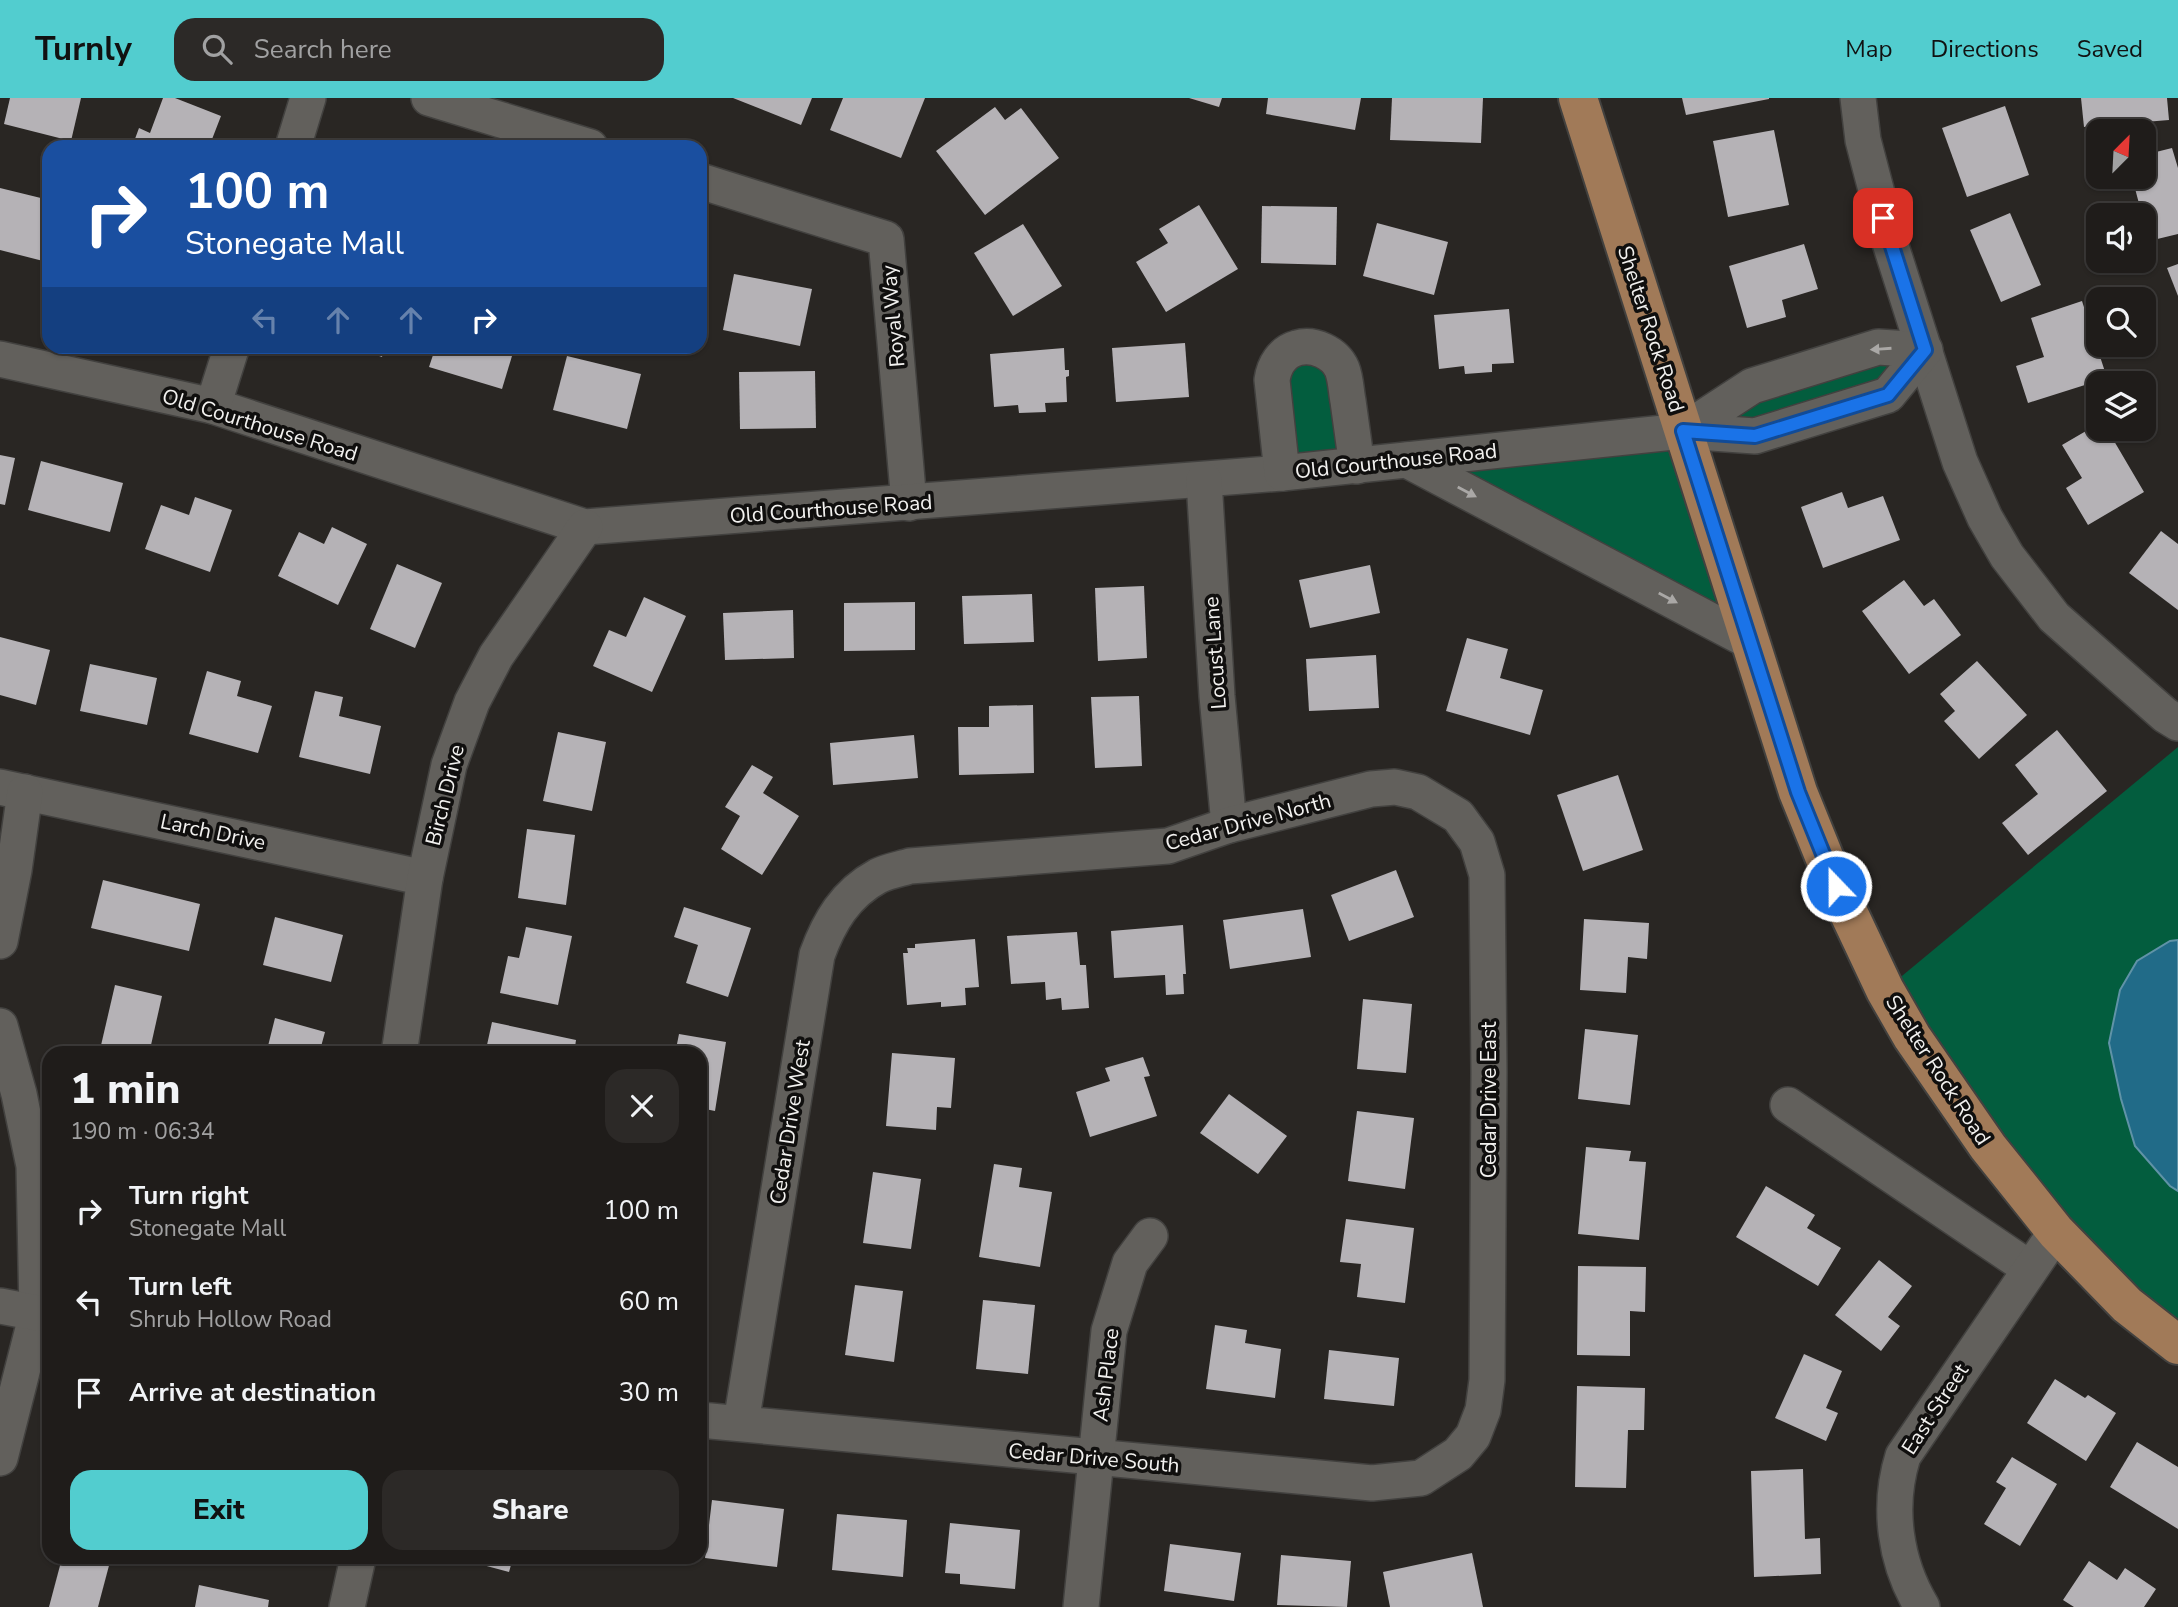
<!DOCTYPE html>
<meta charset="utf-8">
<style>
:root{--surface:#1f1c1a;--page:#2c2927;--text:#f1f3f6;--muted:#a1a1a2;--line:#3c3a39;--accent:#52cdcf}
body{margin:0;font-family:"Nunito Sans",sans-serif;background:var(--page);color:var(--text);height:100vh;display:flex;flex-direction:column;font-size:26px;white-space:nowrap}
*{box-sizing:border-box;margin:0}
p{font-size:23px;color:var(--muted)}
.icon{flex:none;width:38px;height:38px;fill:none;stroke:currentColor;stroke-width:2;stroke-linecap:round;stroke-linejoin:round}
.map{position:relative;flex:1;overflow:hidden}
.details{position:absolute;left:42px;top:948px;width:665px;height:518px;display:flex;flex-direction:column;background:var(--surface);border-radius:21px;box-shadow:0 2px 5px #0004,0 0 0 2px var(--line)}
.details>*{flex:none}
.banner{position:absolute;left:42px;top:42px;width:665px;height:214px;border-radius:21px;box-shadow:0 2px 5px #0004,0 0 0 2px var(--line);background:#1a4fa0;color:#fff;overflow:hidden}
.needle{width:46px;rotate:24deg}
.tools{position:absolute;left:2086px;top:21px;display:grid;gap:14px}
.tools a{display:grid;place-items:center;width:70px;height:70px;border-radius:14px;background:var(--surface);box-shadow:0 2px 5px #0004,0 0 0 2px var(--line);font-size:35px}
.pin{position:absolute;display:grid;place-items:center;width:60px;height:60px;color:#fff;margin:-30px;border-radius:14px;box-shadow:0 4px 10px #0006}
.me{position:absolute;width:77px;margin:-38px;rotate:338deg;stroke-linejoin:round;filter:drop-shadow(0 0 5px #0008)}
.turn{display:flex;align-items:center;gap:24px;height:147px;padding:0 28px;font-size:32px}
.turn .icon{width:91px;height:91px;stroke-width:2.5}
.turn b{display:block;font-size:49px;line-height:60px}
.lanes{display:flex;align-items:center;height:66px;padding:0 28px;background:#0003;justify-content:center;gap:35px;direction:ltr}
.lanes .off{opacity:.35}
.round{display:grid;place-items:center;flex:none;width:74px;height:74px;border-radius:21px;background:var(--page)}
.overview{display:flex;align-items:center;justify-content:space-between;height:119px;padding:0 28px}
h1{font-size:42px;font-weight:800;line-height:52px}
.action{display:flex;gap:14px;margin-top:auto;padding:14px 28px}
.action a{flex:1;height:80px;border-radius:21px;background:var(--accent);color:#111;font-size:28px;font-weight:800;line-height:80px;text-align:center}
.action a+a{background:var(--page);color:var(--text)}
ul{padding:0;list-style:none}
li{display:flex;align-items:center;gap:21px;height:91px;padding:0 28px}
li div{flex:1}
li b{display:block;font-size:26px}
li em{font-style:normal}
header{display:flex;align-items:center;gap:42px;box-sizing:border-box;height:98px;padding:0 35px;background:var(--accent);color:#111}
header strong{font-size:33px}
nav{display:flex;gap:38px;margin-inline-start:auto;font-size:24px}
.search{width:490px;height:63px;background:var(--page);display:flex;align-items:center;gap:18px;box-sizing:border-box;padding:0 24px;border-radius:21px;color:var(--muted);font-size:26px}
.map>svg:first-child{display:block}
.green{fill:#035d3e}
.water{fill:#216b88;stroke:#6093a7;stroke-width:2}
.building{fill:#b5b2b6}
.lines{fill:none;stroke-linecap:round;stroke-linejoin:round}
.minor-casing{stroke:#42413f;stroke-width:38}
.major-casing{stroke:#42413f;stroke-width:42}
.minor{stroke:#62605c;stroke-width:35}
.major{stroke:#a17a58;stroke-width:38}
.oneway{fill:#aaa8a6}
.route-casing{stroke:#114b97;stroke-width:18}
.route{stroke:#1a73e8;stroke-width:12}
.labels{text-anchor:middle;stroke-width:7;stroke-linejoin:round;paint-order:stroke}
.street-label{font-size:21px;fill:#f2f1ef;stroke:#100f0e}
</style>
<header>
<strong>Turnly</strong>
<div class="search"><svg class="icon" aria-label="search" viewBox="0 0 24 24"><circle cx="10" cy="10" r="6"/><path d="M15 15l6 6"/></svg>Search here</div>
<nav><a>Map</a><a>Directions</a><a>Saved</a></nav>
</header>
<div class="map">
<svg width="2178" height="1509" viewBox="0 0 2178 1509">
<rect width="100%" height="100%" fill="#292623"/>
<g class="green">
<path d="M1925,252L1888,297L1684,333L1751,544L1407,363L1683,333L1753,288Z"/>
<path d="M1325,253L1357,368L1282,375L1272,282Z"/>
<path d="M2178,649V1247L2127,1207L1885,892Z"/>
</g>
<path class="water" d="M2178,842V1093L2170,1088L2135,1048L2121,1001L2109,945L2120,892L2137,863L2170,843Z"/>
<g class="building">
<path d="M10,0H81L71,43L4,26Z"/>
<path d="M163,0H175L221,18L209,49H132L139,30L150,35Z"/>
<path d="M733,0H812L801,27Z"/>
<path d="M843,0H925L901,60L830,32Z"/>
<path d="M1189,0H1222L1219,9Z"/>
<path d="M1268,0H1361L1355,32L1266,16Z"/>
<path d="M1392,0H1483L1481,45L1390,42Z"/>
<path d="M1682,0H1769V1L1686,17Z"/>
<path d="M2081,0H2167L2169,22L2084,29Z"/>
<path d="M2005,8L2029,77L1967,99L1942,30Z"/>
<path d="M995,9L1005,22L1021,10L1059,60L985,117L936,53Z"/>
<path d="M1774,32L1789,107L1728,119L1713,43Z"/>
<path d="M2172,50L2178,70V136L2149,143L2144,117H2142L2132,79H2144V57Z"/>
<path d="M0,90L49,102V156L47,164L0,152Z"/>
<path d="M1199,107L1238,171L1166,214L1136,164L1168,145L1159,131Z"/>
<path d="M1262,108L1337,109L1336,167L1261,165Z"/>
<path d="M2010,115L2041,187L2001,204L1970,132Z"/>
<path d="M1377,125L1448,144L1434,197L1363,178Z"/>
<path d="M1023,126L1062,188L1013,218L974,155Z"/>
<path d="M1804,146L1818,191L1782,202L1786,219L1747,230L1729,168Z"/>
<path d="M2178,166V198L2167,170Z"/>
<path d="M734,176L812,191L800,248L723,232Z"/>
<path d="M2082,203L2107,280L2028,305L2016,268L2044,259L2031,220Z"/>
<path d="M1509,211L1514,265L1492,266V274L1465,276L1464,268L1439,271L1434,217Z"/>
<path d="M1185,245L1189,299L1116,304L1112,250Z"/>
<path d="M351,248H385L382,259Z"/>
<path d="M436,248H515L502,291L429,269Z"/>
<path d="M1064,250L1065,272H1069V278L1066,279L1067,304L1045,305L1046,314L1019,315L1018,307L994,309L990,256Z"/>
<path d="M567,258L641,276L627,331L553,312Z"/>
<path d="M815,273L816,330L740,331L739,274Z"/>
<path d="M2098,326V331H2107L2144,394L2088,427L2066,390L2082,380L2062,347Z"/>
<path d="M0,357L15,360L5,407L0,406Z"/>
<path d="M41,363L123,385L110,434L28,412Z"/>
<path d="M1842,394L1848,410L1883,398L1900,442L1823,470L1801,409Z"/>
<path d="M195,399L232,412L210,474L145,451L161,407L189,417Z"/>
<path d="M332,429L367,446L338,507L278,478L299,434L324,446Z"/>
<path d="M2161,433L2178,446V512L2129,475Z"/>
<path d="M397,466L442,485L415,550L370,531Z"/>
<path d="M1370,467L1380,515L1310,530L1299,482Z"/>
<path d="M1904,482L1924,508L1934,501L1961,537L1909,576L1862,513Z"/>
<path d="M1144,488L1147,560L1098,563L1095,490Z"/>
<path d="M1032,496L1034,544L964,546L962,498Z"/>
<path d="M644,499L686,518L652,594L593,568L609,532L626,539Z"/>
<path d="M915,504V552L844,553V505Z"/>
<path d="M793,512L794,560L725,562L723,515Z"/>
<path d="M0,539L50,552L36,607L0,597Z"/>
<path d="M1467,540L1508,551L1500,580L1543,592L1530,637L1446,613Z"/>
<path d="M1376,557L1379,610L1309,613L1306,561Z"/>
<path d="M1977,563L2027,617L1979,661L1944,623L1955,613L1940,596Z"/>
<path d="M90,566L157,580L147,627L80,613Z"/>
<path d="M207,573L241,583L237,598L272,608L258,655L189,636Z"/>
<path d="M315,593L343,599L339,618L381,628L370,676L299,659Z"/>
<path d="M1139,598L1142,668L1095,670L1091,599Z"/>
<path d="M1033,607L1034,675L959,677L958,629H989V608Z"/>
<path d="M2057,632L2107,693L2028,757L2002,725L2038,696L2015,667Z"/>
<path d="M558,634L606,644L592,713L543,703Z"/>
<path d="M914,637L918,680L833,687L830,645Z"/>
<path d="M752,667L773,679L763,695L799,718L762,777L721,751L740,718L725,709Z"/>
<path d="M1618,677L1643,752L1583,773L1557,697Z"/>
<path d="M527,731L575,737L566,807L518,800Z"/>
<path d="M1396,772L1414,819L1349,843L1331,797Z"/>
<path d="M103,782L200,806L189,853L91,830Z"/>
<path d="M684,809L751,830L728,899L686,885L698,847L674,839Z"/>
<path d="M1303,811L1311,859L1230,871L1223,822Z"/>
<path d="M275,819L343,837L331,884L263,867Z"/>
<path d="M1584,821L1649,825L1647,861L1628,859L1626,895L1580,892Z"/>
<path d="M1183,827L1186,876H1183L1184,896L1166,897L1165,877L1114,880L1111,833Z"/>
<path d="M526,829L572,838L558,907L500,895L508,858L519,860Z"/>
<path d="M1077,834L1080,867H1086L1089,910L1062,912L1061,900L1046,902L1045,884L1011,886L1007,838Z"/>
<path d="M975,841L979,889L965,890L966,907L941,909V904L907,907L903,855H908L907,850H915V846Z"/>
<path d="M115,887L162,898L149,956H99Z"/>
<path d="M1363,901L1412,906L1406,975L1357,971Z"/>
<path d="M275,920L325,934L319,956H266Z"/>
<path d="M492,924L576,942L574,956H485Z"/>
<path d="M1585,931L1638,937L1630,1007L1578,1001Z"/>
<path d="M679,936L726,944L715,1013L700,1010V956H675Z"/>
<path d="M892,955L955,960L951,1010L937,1009L936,1032L886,1028Z"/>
<path d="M1143,959L1150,978L1144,979L1157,1018L1090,1039L1076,994L1110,983L1105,970Z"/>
<path d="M1229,996L1287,1038L1258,1076L1200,1035Z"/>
<path d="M1357,1013L1414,1020L1405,1091L1348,1083Z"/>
<path d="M1586,1049L1631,1053L1629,1063L1646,1064L1639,1142L1578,1136Z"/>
<path d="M700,1064L706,1066L701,1090H700Z"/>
<path d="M994,1066L1022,1070L1019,1089L1052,1094L1040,1169L979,1159Z"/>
<path d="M873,1074L921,1081L911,1151L863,1145Z"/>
<path d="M1766,1088L1815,1117L1807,1130L1841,1150L1818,1188L1736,1139Z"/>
<path d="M1346,1121L1414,1130L1405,1205L1357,1199L1361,1166L1340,1164Z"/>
<path d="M1879,1162L1912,1188L1888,1219L1900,1228L1881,1253L1835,1217Z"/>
<path d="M1578,1168L1646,1169L1645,1214L1630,1213V1258L1577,1257Z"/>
<path d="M855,1187L903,1193L894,1264L845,1257Z"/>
<path d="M983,1202L1035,1207L1028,1276L976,1271Z"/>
<path d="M1215,1227L1247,1232L1245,1245L1281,1251L1275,1300L1206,1291Z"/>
<path d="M1329,1252L1399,1260L1394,1308L1324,1301Z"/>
<path d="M1804,1256L1842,1273L1826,1310L1838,1315L1826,1343L1775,1320Z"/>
<path d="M2055,1281L2085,1300L2088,1297L2116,1315L2086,1363L2027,1325Z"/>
<path d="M1577,1288L1645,1290L1644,1332H1628L1626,1390L1575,1389Z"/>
<path d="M2137,1344L2178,1369V1431L2110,1389Z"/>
<path d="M2012,1359L2057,1386L2020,1448L1984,1426L2006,1390L1996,1384Z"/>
<path d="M1803,1371L1805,1441L1820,1440L1821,1476L1754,1479L1751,1373Z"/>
<path d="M712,1402L784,1411L777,1469L705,1460Z"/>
<path d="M837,1416L907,1422L903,1479L832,1472Z"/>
<path d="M950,1425L1020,1432L1015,1491L960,1486V1476L945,1475Z"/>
<path d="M1170,1446L1241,1455L1234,1503L1164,1493Z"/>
<path d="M1472,1455L1483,1509H1390L1383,1474Z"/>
<path d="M1281,1457L1351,1463L1347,1509L1277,1507Z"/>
<path d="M62,1460H111L98,1509H49Z"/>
<path d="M469,1460H513L509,1474L468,1463Z"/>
<path d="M2089,1463L2117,1482L2125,1470L2156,1491L2144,1509H2074L2063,1502Z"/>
<path d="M199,1487L269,1502L268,1509H195Z"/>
</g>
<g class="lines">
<defs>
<g id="minor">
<path d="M429,0L590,49"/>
<path d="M1858,0L1863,42L1890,145L1960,364L1985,420L2007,458L2054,519L2165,617L2178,625"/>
<path d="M293,49L308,0"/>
<path d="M700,83L886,141L909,405"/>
<path d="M0,261L213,308L585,429L1282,375L1683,333L1755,338L1888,297L1925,252L1878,249L1752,288L1683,333"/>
<path d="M213,308L232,248"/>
<path d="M1407,362L1751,544"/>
<path d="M1282,375L1272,282C1274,268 1282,254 1297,250C1314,245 1335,255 1342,271C1346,281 1346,293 1348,303C1351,325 1354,346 1357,368"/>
<path d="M1204,382L1217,598L1229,727"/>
<path d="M0,689L425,780"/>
<path d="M0,843L14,772L25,694"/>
<path d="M0,928L19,996L34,1068L37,1215L0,1360"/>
<path d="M399,956L425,780L449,667L472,604L496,558L585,429"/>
<path d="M1788,1007L2029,1170"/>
<path d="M0,1208L37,1215"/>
<path d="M700,1322L1372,1385L1421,1380L1458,1356L1473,1338L1483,1312L1487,1282L1489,974L1487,777L1477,744L1458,718L1418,694L1395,689L1371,691L1229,727L1168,748L910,768C900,771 888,773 878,778C845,796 829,824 817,857L741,1325"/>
<path d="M347,1509L358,1460"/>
<path d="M1081,1509L1109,1233L1130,1165L1150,1138"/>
<path d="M1922,1509C1895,1464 1887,1409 1903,1358L2056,1134"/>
</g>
<path id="major" d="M1578,0L1798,694L1836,788L1885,892L1912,939L1988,1049L2056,1134L2127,1207L2178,1247"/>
</defs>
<use href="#minor" class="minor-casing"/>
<use href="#major" class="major-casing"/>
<use href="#minor" class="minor"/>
<use href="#major" class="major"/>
</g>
<defs><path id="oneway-solid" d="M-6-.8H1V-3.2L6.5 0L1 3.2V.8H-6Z" transform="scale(1.75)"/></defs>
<g class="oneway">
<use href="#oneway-solid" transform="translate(1881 251) rotate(176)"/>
<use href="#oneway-solid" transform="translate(1467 394) rotate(28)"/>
<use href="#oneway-solid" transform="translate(1668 500) rotate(28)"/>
</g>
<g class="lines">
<defs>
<path id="route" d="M1836,788L1798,694L1683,333L1755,338L1888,297L1925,252L1883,120"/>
</defs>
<use href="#route" class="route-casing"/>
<use href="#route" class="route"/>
</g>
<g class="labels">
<g class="street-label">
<text transform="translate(893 218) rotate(-95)" y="7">Royal Way</text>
<text transform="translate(1651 231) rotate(72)" y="7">Shelter Rock Road</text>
<text transform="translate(260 327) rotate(17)" y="7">Old Courthouse Road</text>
<text transform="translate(1396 363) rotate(-6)" y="7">Old Courthouse Road</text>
<text transform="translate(831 411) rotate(-4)" y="7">Old Courthouse Road</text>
<text transform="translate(1215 555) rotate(-94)" y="7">Locust Lane</text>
<text transform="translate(445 697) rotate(-76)" y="7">Birch Drive</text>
<text transform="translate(1248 724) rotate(-15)" y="7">Cedar Drive North</text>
<text transform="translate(213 734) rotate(12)" y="7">Larch Drive</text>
<text transform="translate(1938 972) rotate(57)" y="7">Shelter Rock Road</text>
<text transform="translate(1489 1002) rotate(-90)" y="7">Cedar Drive East</text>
<text transform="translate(790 1024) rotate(-81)" y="7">Cedar Drive West</text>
<text transform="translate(1106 1277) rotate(-83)" y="7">Ash Place</text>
<text transform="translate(1935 1311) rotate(-57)" y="7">East Street</text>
<text transform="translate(1094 1360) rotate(5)" y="7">Cedar Drive South</text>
</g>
</g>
</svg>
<div class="tools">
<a><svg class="needle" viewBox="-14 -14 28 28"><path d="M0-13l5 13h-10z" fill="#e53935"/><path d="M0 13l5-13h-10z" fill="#a1a1a2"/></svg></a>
<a><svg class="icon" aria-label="sound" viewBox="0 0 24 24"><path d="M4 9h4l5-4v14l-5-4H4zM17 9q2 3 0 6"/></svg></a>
<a><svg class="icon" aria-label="search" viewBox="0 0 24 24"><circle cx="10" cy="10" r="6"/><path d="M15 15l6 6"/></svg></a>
<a><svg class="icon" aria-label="layers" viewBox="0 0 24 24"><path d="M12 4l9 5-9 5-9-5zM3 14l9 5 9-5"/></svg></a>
</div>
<div class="pin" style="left:1883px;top:120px;background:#d93025"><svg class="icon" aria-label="arrive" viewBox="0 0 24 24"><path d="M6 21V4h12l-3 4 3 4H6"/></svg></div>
<svg class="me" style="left:1836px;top:788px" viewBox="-20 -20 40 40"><circle r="17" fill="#1a73e8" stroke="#fff" stroke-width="3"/><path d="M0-11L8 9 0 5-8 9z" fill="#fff"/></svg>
<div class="banner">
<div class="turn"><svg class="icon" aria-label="right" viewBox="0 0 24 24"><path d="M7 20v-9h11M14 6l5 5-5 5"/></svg><div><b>100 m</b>Stonegate Mall</div></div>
<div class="lanes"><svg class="icon off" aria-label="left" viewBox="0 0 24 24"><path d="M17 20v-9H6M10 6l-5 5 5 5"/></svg><svg class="icon off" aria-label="ahead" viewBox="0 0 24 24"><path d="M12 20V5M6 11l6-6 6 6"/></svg><svg class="icon off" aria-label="ahead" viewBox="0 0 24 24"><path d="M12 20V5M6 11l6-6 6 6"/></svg><svg class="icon" aria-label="right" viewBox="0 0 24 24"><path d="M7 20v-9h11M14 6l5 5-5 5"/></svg></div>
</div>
<section class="details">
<div class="overview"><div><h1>1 min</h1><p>190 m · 06:34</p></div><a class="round"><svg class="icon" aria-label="close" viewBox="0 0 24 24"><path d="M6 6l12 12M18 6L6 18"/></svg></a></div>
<ul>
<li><svg class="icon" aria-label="right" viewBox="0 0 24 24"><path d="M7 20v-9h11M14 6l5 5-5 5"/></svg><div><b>Turn right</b><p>Stonegate Mall</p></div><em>100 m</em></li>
<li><svg class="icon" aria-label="left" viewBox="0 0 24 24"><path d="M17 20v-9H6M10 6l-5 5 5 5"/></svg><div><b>Turn left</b><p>Shrub Hollow Road</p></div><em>60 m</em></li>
<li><svg class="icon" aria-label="arrive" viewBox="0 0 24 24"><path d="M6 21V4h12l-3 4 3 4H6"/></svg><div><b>Arrive at destination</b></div><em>30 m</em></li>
</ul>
<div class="action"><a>Exit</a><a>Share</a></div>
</section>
</div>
